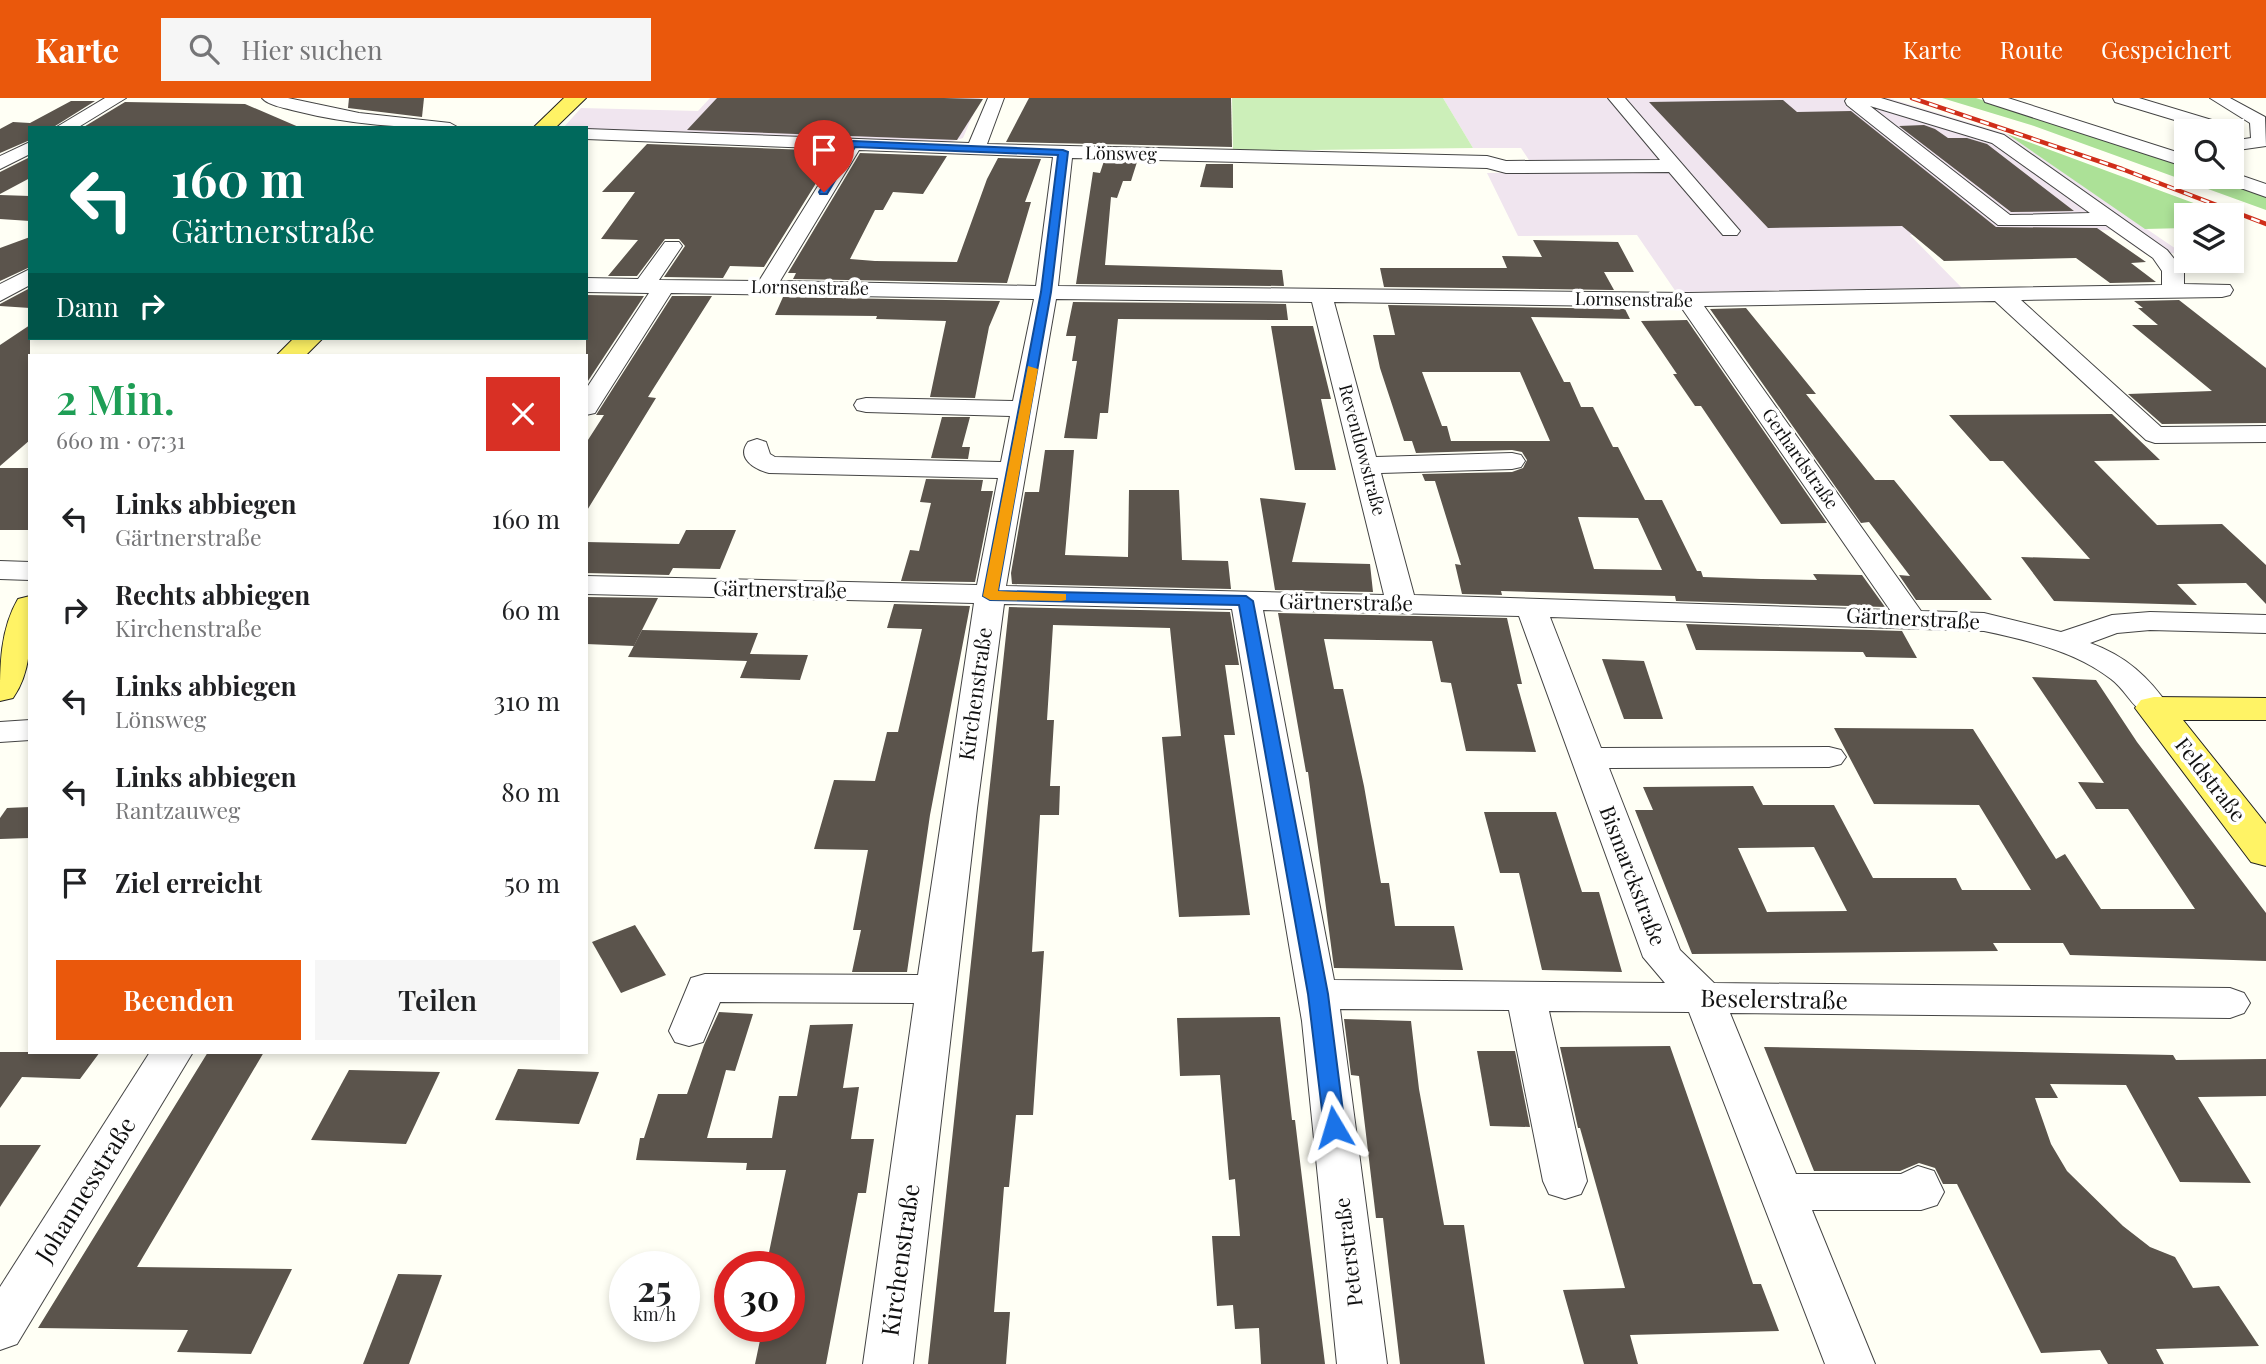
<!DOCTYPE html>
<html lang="de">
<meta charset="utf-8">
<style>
:root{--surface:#fff;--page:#f6f6f6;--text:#202124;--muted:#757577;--accent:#ea580c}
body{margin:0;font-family:"Playfair Display",serif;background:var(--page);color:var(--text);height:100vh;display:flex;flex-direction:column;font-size:26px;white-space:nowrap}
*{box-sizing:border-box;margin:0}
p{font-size:23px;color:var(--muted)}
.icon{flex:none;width:38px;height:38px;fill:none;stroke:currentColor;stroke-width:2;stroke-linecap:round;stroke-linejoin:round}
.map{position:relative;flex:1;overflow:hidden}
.details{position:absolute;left:28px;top:256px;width:560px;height:700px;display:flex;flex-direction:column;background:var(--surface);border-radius:0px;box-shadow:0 4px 10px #0003}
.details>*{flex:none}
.top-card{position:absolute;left:28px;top:28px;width:560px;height:214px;border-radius:0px;box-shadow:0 4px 10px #0003;background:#00695c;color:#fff;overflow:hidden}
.controls{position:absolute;left:2174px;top:21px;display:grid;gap:14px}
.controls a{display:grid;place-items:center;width:70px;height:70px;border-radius:0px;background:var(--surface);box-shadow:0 4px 10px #0003;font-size:35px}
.speed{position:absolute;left:609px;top:1153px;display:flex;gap:14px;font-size:35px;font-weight:700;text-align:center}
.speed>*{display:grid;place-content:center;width:91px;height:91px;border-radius:50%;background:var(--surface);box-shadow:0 4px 10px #0003;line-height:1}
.speed small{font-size:18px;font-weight:400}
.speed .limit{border:10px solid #d22;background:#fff;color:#111}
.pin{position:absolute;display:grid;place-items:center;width:60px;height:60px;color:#fff;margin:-72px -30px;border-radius:50% 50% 50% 0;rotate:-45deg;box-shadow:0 0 7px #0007}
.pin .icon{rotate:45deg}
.me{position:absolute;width:77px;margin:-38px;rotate:353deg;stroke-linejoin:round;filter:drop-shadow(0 0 5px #0008)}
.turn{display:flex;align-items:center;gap:24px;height:147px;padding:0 28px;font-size:32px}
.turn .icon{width:91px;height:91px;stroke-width:2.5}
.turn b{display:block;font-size:49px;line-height:60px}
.then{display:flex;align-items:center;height:66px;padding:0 28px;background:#0003;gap:14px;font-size:26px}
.round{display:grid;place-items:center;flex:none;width:74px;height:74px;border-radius:0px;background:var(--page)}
.overview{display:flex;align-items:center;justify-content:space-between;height:119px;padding:0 28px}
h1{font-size:42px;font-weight:600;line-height:52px;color:#1e9e55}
.action{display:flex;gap:14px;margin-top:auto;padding:14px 28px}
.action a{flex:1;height:80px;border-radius:0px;background:var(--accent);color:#fff;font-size:28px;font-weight:600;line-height:80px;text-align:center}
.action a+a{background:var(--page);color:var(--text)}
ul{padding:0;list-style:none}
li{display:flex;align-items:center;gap:21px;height:91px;padding:0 28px}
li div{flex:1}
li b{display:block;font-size:26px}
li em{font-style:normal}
header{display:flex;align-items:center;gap:42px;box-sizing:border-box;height:98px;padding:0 35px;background:var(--accent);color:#fff}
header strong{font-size:33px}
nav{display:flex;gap:38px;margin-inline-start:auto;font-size:24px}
.search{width:490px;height:63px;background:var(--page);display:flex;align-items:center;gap:18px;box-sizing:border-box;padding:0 24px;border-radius:0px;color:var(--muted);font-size:26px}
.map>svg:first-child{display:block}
.industrial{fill:#f0e5ef}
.green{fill:#ccefb9}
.forest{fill:#ace197}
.building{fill:#5b544c;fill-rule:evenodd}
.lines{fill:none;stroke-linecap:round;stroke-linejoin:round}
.minor-casing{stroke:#444;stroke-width:2}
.major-casing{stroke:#222;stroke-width:2}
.minor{fill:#fff;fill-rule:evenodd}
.major{fill:#fff365;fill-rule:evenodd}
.rail-casing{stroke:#d02e19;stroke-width:4.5}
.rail{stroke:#fff;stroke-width:2.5;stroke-dasharray:9;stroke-linecap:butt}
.route{fill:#1a73e8;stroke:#114b97;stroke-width:2}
.slow{fill:#f59e0b}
.labels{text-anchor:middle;stroke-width:7;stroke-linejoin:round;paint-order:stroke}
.far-street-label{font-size:18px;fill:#111;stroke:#fff}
.street-label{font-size:21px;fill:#111;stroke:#fff}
.near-street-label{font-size:24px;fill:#111;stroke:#fff}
</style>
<header>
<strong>Karte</strong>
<div class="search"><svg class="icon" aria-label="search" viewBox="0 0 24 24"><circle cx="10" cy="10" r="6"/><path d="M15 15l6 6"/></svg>Hier suchen</div>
<nav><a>Karte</a><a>Route</a><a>Gespeichert</a></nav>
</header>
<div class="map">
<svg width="2266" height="1266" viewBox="0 0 2266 1266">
<rect width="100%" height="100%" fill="#fffff5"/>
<g class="industrial">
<path d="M710,0H980L963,40L947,45L563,30L581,10L698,13Z"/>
<path d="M1443,0H1888L2007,36L2182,155L2145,156L2111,132L1910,137L1962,190L1676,194L1637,137L1518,138L1487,75L1537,74L1521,50H1473Z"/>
</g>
<path class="green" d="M1232,0H1443L1473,50L1233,53Z"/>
<g class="forest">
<path d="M1942,0H1976L2162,61L2186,69V79H2212L2266,99V112L2031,27Z"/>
<path d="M2007,36L2226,117H2186V130L2145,131Z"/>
</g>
<g class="building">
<path d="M349,0H424L422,19L348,10Z"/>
<path d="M717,0H944L983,1L957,42L687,32Z"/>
<path d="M1029,0H1231L1232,49L1006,44Z"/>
<path d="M1783,2L1797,14L1851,13L1996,129L2097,130L2146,164L2131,165L2156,184L2110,185L2076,160L1944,163L1902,128L1768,130L1649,4Z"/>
<path d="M71,3H95L52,30H30V42L0,55V31L13,24L30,25Z"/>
<path d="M125,4L245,6L301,30H82Z"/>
<path d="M1924,27L1935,31L1948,40H1967L1987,46L2074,113L2011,114L1899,28Z"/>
<path d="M647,46L836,53L764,169L730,168L723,180L664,179L685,148L679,141H665L637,178H608L638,142L601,141L635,94H602Z"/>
<path d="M860,55L947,58L923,96L893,94L883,112H875L850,161L875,163L957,164L987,81L998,60L1041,61L1025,104H1031L1007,185L793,181L796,175H788Z"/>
<path d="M30,59V80L0,96V74Z"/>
<path d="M1104,63L1137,64L1131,83H1123L1117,100L1111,99L1105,167L1282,172L1284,188L1076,186L1093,74L1100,75Z"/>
<path d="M1206,66H1233V90L1200,89Z"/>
<path d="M0,97L30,98V123L0,121Z"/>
<path d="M30,139V169L0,183V150Z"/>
<path d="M1533,142L1618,144L1634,174H1604L1614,192L1384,189L1380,170H1507L1502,158L1542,159Z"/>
<path d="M30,190V210L0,208V206Z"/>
<path d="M586,197L644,198L586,286Z"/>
<path d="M672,198H712L648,299L656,300L586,414V345L604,317H596Z"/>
<path d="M783,199L1000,203L989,229L975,300L930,299L946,223L876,221L877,218L775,217Z"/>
<path d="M2179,202L2266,270V325L2162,326L2128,296L2212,293L2132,227H2158L2138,210H2143L2134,203Z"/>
<path d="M1073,204L1286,206L1288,222L1118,221L1108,315H1100L1097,341L1064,340L1077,263H1072L1076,238H1066Z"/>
<path d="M1388,207L1625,211L1630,221L1531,219L1564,284H1570L1581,309H1593L1613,349H1618L1645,402H1662L1697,473H1701L1703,479L1761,481L1817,482L1813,476L1862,477L1885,509L1676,503L1675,498L1501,493L1502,497L1462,496L1455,466L1461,467L1435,383H1425L1422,376L1512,374L1523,370L1527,362L1522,354L1512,352L1416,355L1412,343H1404L1380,270L1373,237H1395ZM1422,274H1520L1550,343H1451L1447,328H1442ZM1578,419L1638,420L1662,472L1594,471Z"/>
<path d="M1746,210L1816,296H1806L1875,382H1894L1992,502H1916L1899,477L1910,478L1869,424L1861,425L1710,211Z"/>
<path d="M1687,222L1827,425L1781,426L1701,308H1695L1673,276H1677L1641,223Z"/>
<path d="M30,227V342L0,368V247Z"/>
<path d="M1271,228H1313L1331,301H1321L1336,372H1295Z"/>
<path d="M2112,316L2160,362L2094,363L2157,427L2222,426L2266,467V506L2246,485L2177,486L2197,507L2054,503L2021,459L2090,461L2003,363H1990L1949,317Z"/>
<path d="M942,319H970L962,349H970L968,361L931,360Z"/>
<path d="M1045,352H1074L1065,457L1128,459L1129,392H1179L1182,462L1228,463L1231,491L1012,486L1011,475L1025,394H1039Z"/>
<rect x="0" y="370" width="30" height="62"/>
<path d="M926,381L983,382L981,393H993L975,484L901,483L910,452L919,453L931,405L920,404Z"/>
<path d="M1260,400L1306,405L1292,464L1370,466L1373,494L1275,492Z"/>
<path d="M686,432H736L720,471L673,470L669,477L586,475V444L679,446Z"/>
<path d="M586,499L658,500L634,548L586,546Z"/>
<path d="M894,506L970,508L930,717L907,874H852L861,832H853L868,752L814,751L834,682L875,683L887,634H898L922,531L887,530Z"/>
<path d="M1009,509L1230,514L1239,567H1225L1235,637H1224L1250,817L1179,819L1162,639L1181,638L1170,530L1053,527L1047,622H1054L1050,688H1060L1059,717H1040L1032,854L1044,853L1033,1017H1016L1009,1089H1004L994,1214H1010L1006,1266H928Z"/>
<path d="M1278,515L1507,520L1522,586H1517L1536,654L1466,653L1451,585L1441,584L1432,543L1324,541L1334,591H1343L1364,688L1381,785H1389L1395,828H1454L1463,872L1334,870L1308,674H1306Z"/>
<path d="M1686,526L1902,533L1917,560L1866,559L1863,554L1696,552Z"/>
<path d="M642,532L758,535L750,556L808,557L800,582L740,580L747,563L628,559Z"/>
<path d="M1602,561L1644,563L1663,621H1624Z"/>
<path d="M2032,579L2096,582L2137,644L2266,815V863L2070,857L2063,845H1993L1998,853L1692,856L1635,712H1653L1643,689L1753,688L1763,707H1834L1873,780H1956L1962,792H2031L1979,707L1874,706L1834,630L1973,631L2056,761L2065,756L2101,811H2195L2128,711H2096L2078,684L2104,685ZM1814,749L1847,813L1767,814L1738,750Z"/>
<path d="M30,709V740L0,741V720L7,710Z"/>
<path d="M1484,714H1556L1582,794H1599L1622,874L1542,872L1519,775H1500Z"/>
<path d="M635,827L666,877L621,895L592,844Z"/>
<path d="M719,914L753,916L735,973L726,972L707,1040H772L779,998H797L810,927L853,926L843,990L859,989L851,1041H874L866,1095H858L826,1266H755L763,1228H789V1165L767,1164L786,1072H746L747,1065L636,1062L640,1040H644L658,996H687L704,947Z"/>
<path d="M1280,919L1292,1022H1295L1302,1080L1325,1266H1261L1259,1230L1235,1231L1233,1207L1217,1208L1212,1138H1240L1235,1081L1229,1082L1220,977L1180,978L1177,920Z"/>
<path d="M1344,921L1411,923L1419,991L1444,1127H1464L1485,1266H1400L1383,1120H1376L1359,978L1351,977Z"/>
<path d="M1670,948L1753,1186H1761L1779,1233L1630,1237L1638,1266H1584L1563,1192L1625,1190L1580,1030H1578L1560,949Z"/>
<path d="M1764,949L2173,957L2176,962L2266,961V998L2198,999L2251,1085L2180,1084L2126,987L2050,986L2058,1000H2035L2051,1046L2067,1073L2123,1128L2150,1149L2175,1159L2193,1190L2219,1188L2259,1248L2156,1251L2164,1266H2108L2100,1252L2041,1255L1957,1086H1943L1935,1070L1919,1065L1900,1073H1814Z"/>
<path d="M1477,953H1515L1530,1029L1490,1028Z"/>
<path d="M0,954H100L80,981L22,979L0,1010Z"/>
<path d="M208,954H264L137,1169L292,1171L251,1256L177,1254L188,1232L38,1230Z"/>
<path d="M518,971L599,974L579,1026L495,1022Z"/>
<path d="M349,972L440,974L406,1046L311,1042Z"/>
<path d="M0,1047H41L0,1109Z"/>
<path d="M398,1176L442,1177L409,1266H363Z"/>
</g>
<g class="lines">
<defs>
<g id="minor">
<path d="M105,0H126L77,30H55Z"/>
<path d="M262,0H288L359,15L450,25L459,30C403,30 351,27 296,13C286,10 269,8 262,0Z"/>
<path d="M988,0H1004L987,46L1487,58L1506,63L1660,62L1608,0H1625L1740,133L1737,137H1723L1669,74L1506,75L1487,70L1072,60L1058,188L1688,195L2162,187V173L2153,160L2106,127H1998L1847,7L1845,3L1847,0H1881L2004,37L2167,152L2184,173V186L2230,187L2233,192L2230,197L2222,199L2021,202L2161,329L2266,328V344L2155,345L2146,342L1995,203L1704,208L1921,513L1984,515L2061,534L2112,517L2150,514L2266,517V535L2150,532L2117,535L2090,545C2126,558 2149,579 2170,610L2166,617C2136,624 2132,597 2111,581C2077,554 2027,542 1984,533L1550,519L1601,650L1829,649L1841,652L1846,659L1841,666L1829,669L1609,670L1680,852L1714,885L2230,890L2244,895L2250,905L2244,915L2230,920L1730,915L1796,1076H1901L1918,1068L1934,1073L1944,1094L1937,1107L1921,1112H1812L1875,1266H1825L1689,914L1549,913L1587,1083L1581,1096L1565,1101L1549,1096L1543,1083L1509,912L1340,911L1387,1266H1337L1302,923L1232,511L1004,506L977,710L913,1266H863L914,905L720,904L703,944L689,948L675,944L669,933L691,880L705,876L918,877L974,505L586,496V478L977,487L998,380L769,375C754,371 736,360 748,344L757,341L766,344L770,356L775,359L1001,364L1010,318L866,314L857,312L854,307L857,302L866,300L1013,303L1034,201L671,195L598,310L595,315L586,317V291L649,195L586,194V180L638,181L665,144H679L682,148L659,182L759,183L841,51L586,41V31L969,45ZM1870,8L1992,45L2090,115L2010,117ZM859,52L1053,59L1036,188L780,183ZM1056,201L1312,204L1384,497L1006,488ZM1334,204L1681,209L1890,512L1414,497L1381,375L1512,371L1521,369L1525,363L1521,357L1512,355L1376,359ZM1263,512L1519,518L1643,859L1665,885L1334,882Z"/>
<path d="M1983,0H2008L2186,57V69L1985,4Z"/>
<path d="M2113,0H2139L2235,29L2238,33L2231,38V33H2211L2115,4Z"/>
<path d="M2210,0H2230L2265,19L2266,48L2231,53V43L2251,40L2250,25Z"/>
<path d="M30,44V56L0,71V58Z"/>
<path d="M2231,74L2266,86V99L2221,83L2219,79H2231Z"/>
<path d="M30,171V187L0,203V186Z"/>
<path d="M0,463L30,464V482L0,481Z"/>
<path d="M30,622V642L0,644V624Z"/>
<path d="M150,954H193L17,1246L0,1252V1189Z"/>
</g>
<g id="major">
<path d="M564,0H586L555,30H533Z"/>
<path d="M294,240H323L306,257H277Z"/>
<path d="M30,498C30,533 34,570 13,600L0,603C0,567 0,532 18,501Z"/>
<path d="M2154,599L2266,600V622H2183L2266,726V768L2251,764L2135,610L2141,602Z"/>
</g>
</defs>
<use href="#minor" class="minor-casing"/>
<use href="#major" class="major-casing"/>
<use href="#minor" class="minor"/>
<use href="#major" class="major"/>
<defs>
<path id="rail" d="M1912,0L2122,71L2266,126"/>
</defs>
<use href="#rail" class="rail-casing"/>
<use href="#rail" class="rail"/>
</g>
<path class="route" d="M853,43L1063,52L1068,54L1051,194L998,493L1246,498L1253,503L1328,896L1345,1029L1342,1034L1334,1037L1327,1034L1324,1029L1308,896L1239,507L990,502L983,498L1041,194L1058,57L855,49L827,96H820L819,94L848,46Z"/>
<path class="slow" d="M1028,268L1038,271L998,493L1066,496V502L1061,503L990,502L983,498Z"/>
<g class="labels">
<g class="far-street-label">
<text transform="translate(1121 56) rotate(1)" y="6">Lönsweg</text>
<text transform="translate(810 190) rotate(1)" y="6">Lornsenstraße</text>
<text transform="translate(1634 202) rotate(1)" y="6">Lornsenstraße</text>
<text transform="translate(1362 352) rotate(75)" y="6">Reventlowstraße</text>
<text transform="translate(1800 361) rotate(55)" y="6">Gerhardstraße</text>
</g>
<g class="street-label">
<text transform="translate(780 492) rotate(1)" y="7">Gärtnerstraße</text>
<text transform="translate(1346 505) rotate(1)" y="7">Gärtnerstraße</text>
<text transform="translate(1913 521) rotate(3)" y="7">Gärtnerstraße</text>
<text transform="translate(976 596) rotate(-82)" y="7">Kirchenstraße</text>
<text transform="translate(2210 682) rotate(52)" y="7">Feldstraße</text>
<text transform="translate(1632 778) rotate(69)" y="7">Bismarckstraße</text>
<text transform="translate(1349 1154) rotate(-97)" y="7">Peterstraße</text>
</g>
<g class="near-street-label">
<text transform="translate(1774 902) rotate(1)" y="8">Beselerstraße</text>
<text transform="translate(86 1092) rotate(-58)" y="8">Johannesstraße</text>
<text transform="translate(901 1162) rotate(-82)" y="8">Kirchenstraße</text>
</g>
</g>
</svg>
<div class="controls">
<a><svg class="icon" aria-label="search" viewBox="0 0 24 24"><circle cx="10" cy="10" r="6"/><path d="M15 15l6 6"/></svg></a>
<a><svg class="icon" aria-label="layers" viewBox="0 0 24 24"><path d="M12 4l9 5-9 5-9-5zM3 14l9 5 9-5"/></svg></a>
</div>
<div class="speed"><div>25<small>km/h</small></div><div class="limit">30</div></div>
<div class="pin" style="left:824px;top:94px;background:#d93025"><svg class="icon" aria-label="arrive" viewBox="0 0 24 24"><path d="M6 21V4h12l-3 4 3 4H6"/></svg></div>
<svg class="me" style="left:1334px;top:1029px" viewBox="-20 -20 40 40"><path d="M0-17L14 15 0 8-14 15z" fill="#1a73e8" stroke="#fff" stroke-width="4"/></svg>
<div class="top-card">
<div class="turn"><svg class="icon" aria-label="left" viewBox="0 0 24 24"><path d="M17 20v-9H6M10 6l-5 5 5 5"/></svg><div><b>160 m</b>Gärtnerstraße</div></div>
<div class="then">Dann<svg class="icon" aria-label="right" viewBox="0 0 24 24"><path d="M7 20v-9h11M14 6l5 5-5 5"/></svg></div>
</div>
<section class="details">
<div class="overview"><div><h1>2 Min.</h1><p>660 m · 07:31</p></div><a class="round" style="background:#d93025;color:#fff"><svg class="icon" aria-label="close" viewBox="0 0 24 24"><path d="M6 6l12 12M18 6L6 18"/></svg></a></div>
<ul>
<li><svg class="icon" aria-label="left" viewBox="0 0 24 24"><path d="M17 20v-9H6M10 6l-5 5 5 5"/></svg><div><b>Links abbiegen</b><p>Gärtnerstraße</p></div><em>160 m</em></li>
<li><svg class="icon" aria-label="right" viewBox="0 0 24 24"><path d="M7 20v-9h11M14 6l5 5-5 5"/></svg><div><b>Rechts abbiegen</b><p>Kirchenstraße</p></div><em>60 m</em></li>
<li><svg class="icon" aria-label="left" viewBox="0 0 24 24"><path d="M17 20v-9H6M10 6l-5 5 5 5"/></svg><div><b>Links abbiegen</b><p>Lönsweg</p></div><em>310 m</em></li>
<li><svg class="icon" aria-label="left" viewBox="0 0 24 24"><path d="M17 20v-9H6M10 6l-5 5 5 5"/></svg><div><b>Links abbiegen</b><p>Rantzauweg</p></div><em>80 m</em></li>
<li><svg class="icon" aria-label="arrive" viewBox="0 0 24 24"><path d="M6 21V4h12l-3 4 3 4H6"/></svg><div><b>Ziel erreicht</b></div><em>50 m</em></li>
</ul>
<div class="action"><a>Beenden</a><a>Teilen</a></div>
</section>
</div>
